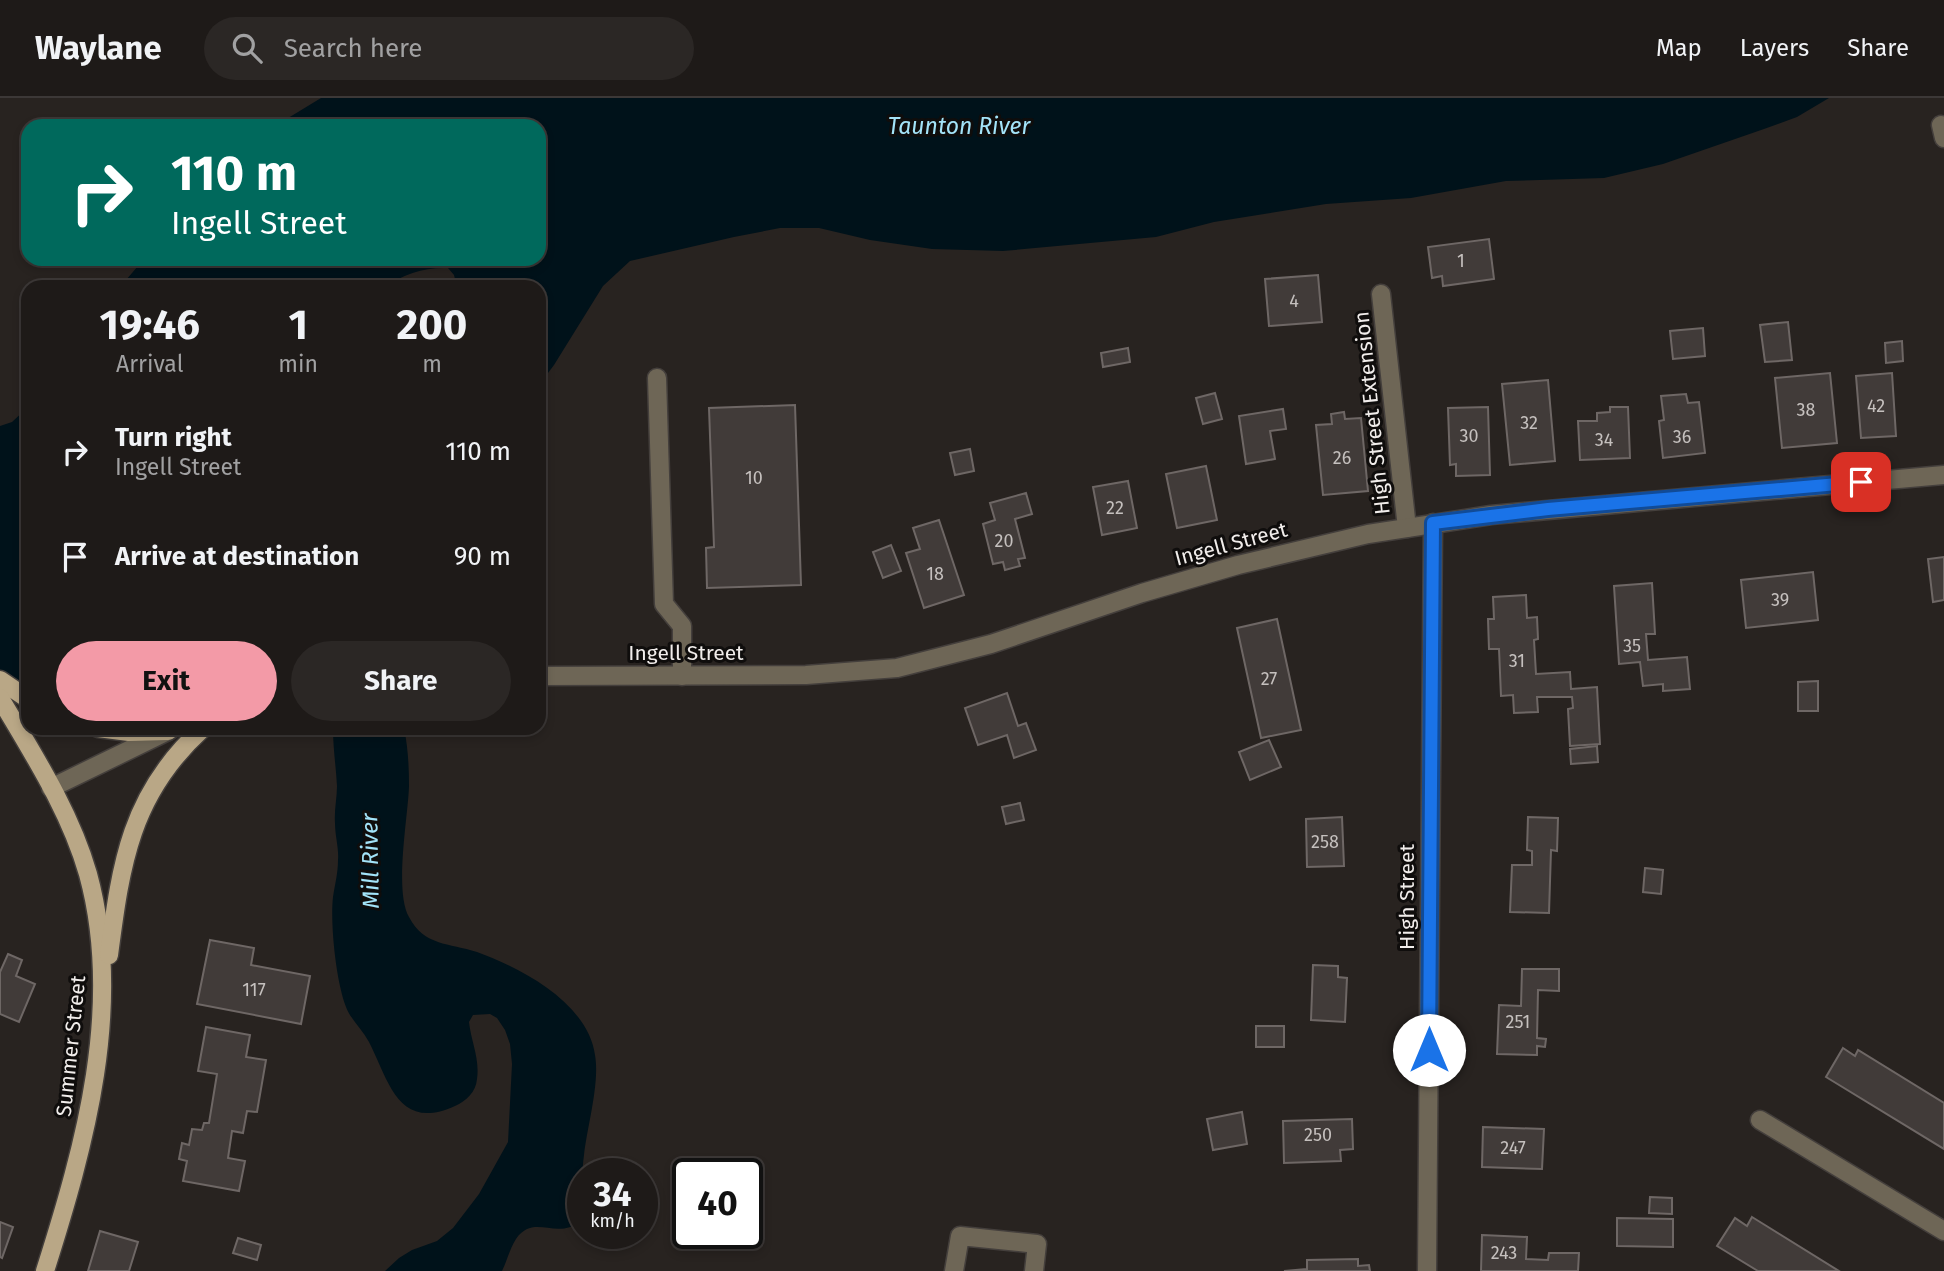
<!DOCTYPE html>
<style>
:root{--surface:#1e1a18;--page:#2b2725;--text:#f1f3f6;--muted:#a1a1a2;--line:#3c3837;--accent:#f39aa7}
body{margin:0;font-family:"Fira Sans",sans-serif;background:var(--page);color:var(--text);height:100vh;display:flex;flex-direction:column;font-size:26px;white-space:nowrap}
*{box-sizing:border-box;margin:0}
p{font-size:23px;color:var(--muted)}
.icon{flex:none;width:38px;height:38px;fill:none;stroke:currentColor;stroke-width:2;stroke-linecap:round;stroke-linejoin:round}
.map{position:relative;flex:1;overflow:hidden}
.panel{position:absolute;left:21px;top:182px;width:525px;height:455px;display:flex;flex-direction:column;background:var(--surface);border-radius:21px;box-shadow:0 4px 10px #0003,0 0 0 2px var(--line)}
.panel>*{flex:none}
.top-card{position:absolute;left:21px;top:21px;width:525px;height:147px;border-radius:21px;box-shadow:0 4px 10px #0003,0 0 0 2px var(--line);background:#00695c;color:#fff;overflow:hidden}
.speed{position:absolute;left:567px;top:1060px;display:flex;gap:14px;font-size:35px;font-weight:700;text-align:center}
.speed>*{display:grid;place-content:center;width:91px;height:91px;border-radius:50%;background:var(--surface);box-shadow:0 4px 10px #0003,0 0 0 2px var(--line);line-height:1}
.speed small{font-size:18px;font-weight:400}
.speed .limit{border:4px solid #111;border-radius:10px;background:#fff;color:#111}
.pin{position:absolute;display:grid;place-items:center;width:60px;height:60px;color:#fff;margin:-30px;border-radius:14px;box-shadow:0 4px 10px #0006}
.me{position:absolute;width:77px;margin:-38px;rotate:0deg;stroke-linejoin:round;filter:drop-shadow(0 0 5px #0008)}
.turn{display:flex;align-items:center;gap:24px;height:147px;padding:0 35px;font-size:32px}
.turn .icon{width:91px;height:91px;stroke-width:2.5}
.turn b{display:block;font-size:49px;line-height:60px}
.eta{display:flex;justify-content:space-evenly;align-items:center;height:119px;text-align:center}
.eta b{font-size:42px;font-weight:700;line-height:49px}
.cta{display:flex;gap:14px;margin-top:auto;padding:14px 35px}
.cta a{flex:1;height:80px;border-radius:42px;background:var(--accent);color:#111;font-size:28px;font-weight:700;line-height:80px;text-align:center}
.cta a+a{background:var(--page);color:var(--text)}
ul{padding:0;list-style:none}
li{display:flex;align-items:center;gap:21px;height:105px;padding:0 35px}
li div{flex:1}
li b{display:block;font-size:26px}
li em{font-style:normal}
header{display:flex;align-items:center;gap:42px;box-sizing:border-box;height:98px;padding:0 35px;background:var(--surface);border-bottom:2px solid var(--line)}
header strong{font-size:33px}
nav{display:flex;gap:38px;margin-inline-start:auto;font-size:24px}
.search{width:490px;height:63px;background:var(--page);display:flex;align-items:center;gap:18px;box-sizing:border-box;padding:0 24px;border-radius:38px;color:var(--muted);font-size:26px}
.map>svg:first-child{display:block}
.water{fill:#00121a}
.building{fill:#413b39;stroke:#6e6765;stroke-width:2}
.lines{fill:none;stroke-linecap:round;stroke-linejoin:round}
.service-casing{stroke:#443f3c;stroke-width:21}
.minor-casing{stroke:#443f3c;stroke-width:21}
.tertiary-casing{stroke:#443f3c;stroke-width:21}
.primary-casing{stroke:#443f3c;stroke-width:21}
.service{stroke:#6e6656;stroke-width:18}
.minor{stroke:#6e6656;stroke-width:18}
.tertiary{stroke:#6e6656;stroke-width:18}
.primary{stroke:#b9a786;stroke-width:18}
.route-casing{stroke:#114b97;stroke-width:18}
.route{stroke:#1a73e8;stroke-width:12}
.labels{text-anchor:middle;stroke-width:6;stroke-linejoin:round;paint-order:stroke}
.number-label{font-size:18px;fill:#c5c0be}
.street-label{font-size:21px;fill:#f1edeb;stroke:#0f0d0c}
.water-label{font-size:23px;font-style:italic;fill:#a3e3f8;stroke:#0f0d0c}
</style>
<header>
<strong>Waylane</strong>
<div class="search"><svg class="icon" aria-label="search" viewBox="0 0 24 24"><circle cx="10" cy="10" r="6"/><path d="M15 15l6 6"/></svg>Search here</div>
<nav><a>Map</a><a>Layers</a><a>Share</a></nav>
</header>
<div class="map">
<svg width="1944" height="1173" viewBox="0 0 1944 1173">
<rect width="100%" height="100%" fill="#282320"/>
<g class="water">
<path d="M321,0H1829L1797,19L1764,31L1663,66L1604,80L1506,83L1411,100L1326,106L1214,124L1156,139L1003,153L932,151L870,142L819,130H780L734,139L630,163L603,188L554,267L539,287V189H457L454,177L448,170C425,169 403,176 385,189H120L144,161H539V28H275Z"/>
<path d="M28,309V584L17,593L0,620V328L12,324Z"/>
<path d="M333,630H404C408,649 409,668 409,688C408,720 394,793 409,819C424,848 449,845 477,854C521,870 588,905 595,957C600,985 587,1029 584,1057C581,1078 583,1100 583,1121C557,1145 535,1114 516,1141C510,1150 507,1163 502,1173H385L399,1160L412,1152L437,1143L453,1130L479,1096L508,1044L512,966L510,946L505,932L497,920L490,916L473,917L469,924C471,943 480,961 477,981C476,994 466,1003 455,1008C398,1034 389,983 369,944C362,931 351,922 346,909C336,883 330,826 333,799C335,786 338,775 338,762C339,750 335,738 335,725C334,713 337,700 337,688C336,669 333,650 333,630Z"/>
</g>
<g class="building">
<path d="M1489,141L1494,181L1443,188L1442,178L1432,180L1428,149Z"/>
<path d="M1318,177L1322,224L1269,228L1265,181Z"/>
<path d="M1788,224L1792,262L1765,264L1760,227Z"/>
<path d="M1703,230L1705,258L1673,261L1670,233Z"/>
<path d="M1902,243L1903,263L1886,265L1885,245Z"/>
<path d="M1128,250L1130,264L1103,269L1101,255Z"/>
<path d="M1830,275L1837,345L1782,350L1775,280Z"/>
<path d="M1892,275L1896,338L1861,340L1856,278Z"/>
<path d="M1548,282L1555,363L1510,367L1502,286Z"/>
<path d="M1215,295L1222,321L1203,326L1196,300Z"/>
<path d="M1686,296L1688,305L1699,304L1705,355L1663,360L1659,323L1664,322L1661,298Z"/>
<path d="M795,307L801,487L707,490L706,450L714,449L709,310Z"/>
<path d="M1488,309L1490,377L1456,378V366L1450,367L1448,310Z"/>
<path d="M1610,309H1628L1630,360L1580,362L1578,323H1597V315L1610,314Z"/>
<path d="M1283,311L1286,331L1270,333L1275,361L1246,366L1239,318Z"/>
<path d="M1344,314L1345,321L1361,320L1368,393L1323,397L1316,327L1332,326L1331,316Z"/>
<path d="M970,351L974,373L955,377L950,355Z"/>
<path d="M1206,368L1217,422L1177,430L1166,376Z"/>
<path d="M1128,383L1137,430L1102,437L1093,389Z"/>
<path d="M1026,395L1032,416L1015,421L1025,460L1018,461L1020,468L1005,472L1003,464L993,466L983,426L995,422L990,405Z"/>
<path d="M939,422L964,497L924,510L906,455L920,451L913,430Z"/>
<path d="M891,447L901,473L883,480L873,454Z"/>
<path d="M1944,459V502L1933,504L1928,461Z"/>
<path d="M1813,474L1818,522L1746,530L1741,482Z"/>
<path d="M1652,485L1655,536H1646L1648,562L1687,559L1690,591L1663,593V586L1643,588L1640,564L1619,566L1614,488Z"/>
<path d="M1526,497L1527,520L1537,519L1538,541L1534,542L1536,576L1570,574L1571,591L1597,589L1600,646L1570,648L1568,611L1573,610L1572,599H1537L1538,614L1514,615L1513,597L1501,598L1499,551H1489L1488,521H1494L1493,499Z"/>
<path d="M1277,521L1301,632L1261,640L1237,530Z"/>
<path d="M1818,583V613H1798V584Z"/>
<path d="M1007,595L1018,628L1026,625L1036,652L1014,660L1007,637L978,647L965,610Z"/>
<path d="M1269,642L1281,669L1250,682L1239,654Z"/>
<path d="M1597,648L1598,664L1571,666L1570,651Z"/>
<path d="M1020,705L1024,722L1006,726L1002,709Z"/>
<path d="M1342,719L1344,768L1307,769L1306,721Z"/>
<path d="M1528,719L1558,720L1557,753L1551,752L1549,815L1510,814L1512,767H1532V753L1527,752Z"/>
<path d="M1645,770L1663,772L1661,796L1643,794Z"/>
<path d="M210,842L254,850L251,867L310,878L301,926L197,906Z"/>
<path d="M8,856L22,862L16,878L35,886L19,924L0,916V874Z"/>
<path d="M1313,867L1338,868V879L1347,880L1345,924L1311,922Z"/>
<path d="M1522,871H1559V893L1538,892L1537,940L1546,941L1545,949L1537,948V957L1497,956L1499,907L1521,908Z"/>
<rect x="1256" y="928" width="28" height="21"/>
<path d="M206,929L250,937L246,959L266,962L257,1014L247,1013L243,1035L232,1033L228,1060L245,1063L239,1093L183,1083L187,1063L179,1061L182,1045L189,1047L192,1031L202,1032L204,1025H209L217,976L198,973Z"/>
<path d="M1843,950L1855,958L1858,952L1944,1005V1051L1826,979Z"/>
<path d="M1242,1014L1247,1046L1213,1052L1207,1021Z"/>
<path d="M1352,1021L1353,1051L1340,1052L1341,1063L1284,1065L1283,1023Z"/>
<path d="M1483,1029L1544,1031L1542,1071L1482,1069Z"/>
<path d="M1650,1099L1672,1100V1116L1649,1115Z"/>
<path d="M1752,1119L1839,1173H1758L1717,1148L1735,1120L1747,1128Z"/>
<path d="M1617,1120L1673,1121V1149L1617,1148Z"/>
<path d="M0,1124L13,1129L2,1160L0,1159Z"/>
<path d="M100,1133L138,1144L129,1173H88Z"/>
<path d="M1482,1137L1527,1139L1526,1161L1548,1162L1549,1155H1579L1578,1173H1481Z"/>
<path d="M238,1140L261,1147L257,1162L233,1155Z"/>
<path d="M1358,1161V1168L1369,1167L1370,1173H1284L1307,1171V1162Z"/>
</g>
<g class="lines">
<defs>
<g id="service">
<path d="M1941,27L1944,40"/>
<path d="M657,280L664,506L682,528V578"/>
<path d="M1760,1022L1944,1133"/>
<path d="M954,1173L960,1138L1037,1146L1034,1173"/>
</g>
<path id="minor" d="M1381,196L1407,430"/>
<g id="tertiary">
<path d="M539,578L806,577L897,570L991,546L1142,495L1238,467L1368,436L1491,417L1944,377"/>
<path d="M51,690L170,632"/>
<path d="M1427,1173L1433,425"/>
</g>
<g id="primary">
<path d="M0,582L28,601"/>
<path d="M0,600C33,656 70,713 88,776C124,908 85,1047 45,1173"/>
<path d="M98,630L129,634L168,633"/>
<path d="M109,857C121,766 130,696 203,630"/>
</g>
</defs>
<use href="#service" class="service-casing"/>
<use href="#minor" class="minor-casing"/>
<use href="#tertiary" class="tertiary-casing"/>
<use href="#primary" class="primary-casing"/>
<use href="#service" class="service"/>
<use href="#minor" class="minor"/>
<use href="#tertiary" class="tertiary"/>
<use href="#primary" class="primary"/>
</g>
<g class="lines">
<defs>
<path id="route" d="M1429,952L1433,425L1548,411L1861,384"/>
</defs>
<use href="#route" class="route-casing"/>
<use href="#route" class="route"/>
</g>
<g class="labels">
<g class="number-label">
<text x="1461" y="169">1</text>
<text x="1294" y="209">4</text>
<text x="1876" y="314">42</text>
<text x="1806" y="318">38</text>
<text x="1529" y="331">32</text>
<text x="1469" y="344">30</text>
<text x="1682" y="345">36</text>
<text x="1604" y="348">34</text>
<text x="1342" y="366">26</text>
<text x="754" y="386">10</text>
<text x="1115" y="416">22</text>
<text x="1004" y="449">20</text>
<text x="935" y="482">18</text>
<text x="1780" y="508">39</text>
<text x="1632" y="554">35</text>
<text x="1517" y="569">31</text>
<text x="1269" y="587">27</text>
<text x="1325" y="750">258</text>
<text x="254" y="898">117</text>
<text x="1518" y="930">251</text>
<text x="1318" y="1043">250</text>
<text x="1513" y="1056">247</text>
<text x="1504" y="1161">243</text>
</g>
<g class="street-label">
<text transform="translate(1372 315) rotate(-96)" y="7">High Street Extension</text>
<text transform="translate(1231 446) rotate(-15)" y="7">Ingell Street</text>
<text x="686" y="562">Ingell Street</text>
<text transform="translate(1407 799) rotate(-90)" y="7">High Street</text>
<text transform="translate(71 948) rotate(-84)" y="7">Summer Street</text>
</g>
<g class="water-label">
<text x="959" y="36">Taunton River</text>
<text transform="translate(370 763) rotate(-91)" y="8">Mill River</text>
</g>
</g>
</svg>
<div class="speed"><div>34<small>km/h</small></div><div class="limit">40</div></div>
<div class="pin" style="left:1861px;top:384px;background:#d93025"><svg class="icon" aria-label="arrive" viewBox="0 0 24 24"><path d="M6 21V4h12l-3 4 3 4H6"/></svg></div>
<svg class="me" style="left:1429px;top:952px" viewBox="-20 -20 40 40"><circle r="19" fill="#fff"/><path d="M0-13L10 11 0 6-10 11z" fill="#1a73e8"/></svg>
<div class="top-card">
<div class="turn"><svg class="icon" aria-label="right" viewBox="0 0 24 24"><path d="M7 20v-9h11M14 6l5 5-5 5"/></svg><div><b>110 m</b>Ingell Street</div></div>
</div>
<section class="panel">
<div class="eta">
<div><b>19:46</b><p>Arrival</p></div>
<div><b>1</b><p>min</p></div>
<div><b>200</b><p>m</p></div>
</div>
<ul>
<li><svg class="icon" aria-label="right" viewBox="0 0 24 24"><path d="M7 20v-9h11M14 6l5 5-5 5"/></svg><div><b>Turn right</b><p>Ingell Street</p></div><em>110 m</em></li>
<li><svg class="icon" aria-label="arrive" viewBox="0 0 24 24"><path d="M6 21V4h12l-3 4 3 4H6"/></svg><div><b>Arrive at destination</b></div><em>90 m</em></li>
</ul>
<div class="cta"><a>Exit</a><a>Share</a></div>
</section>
</div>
